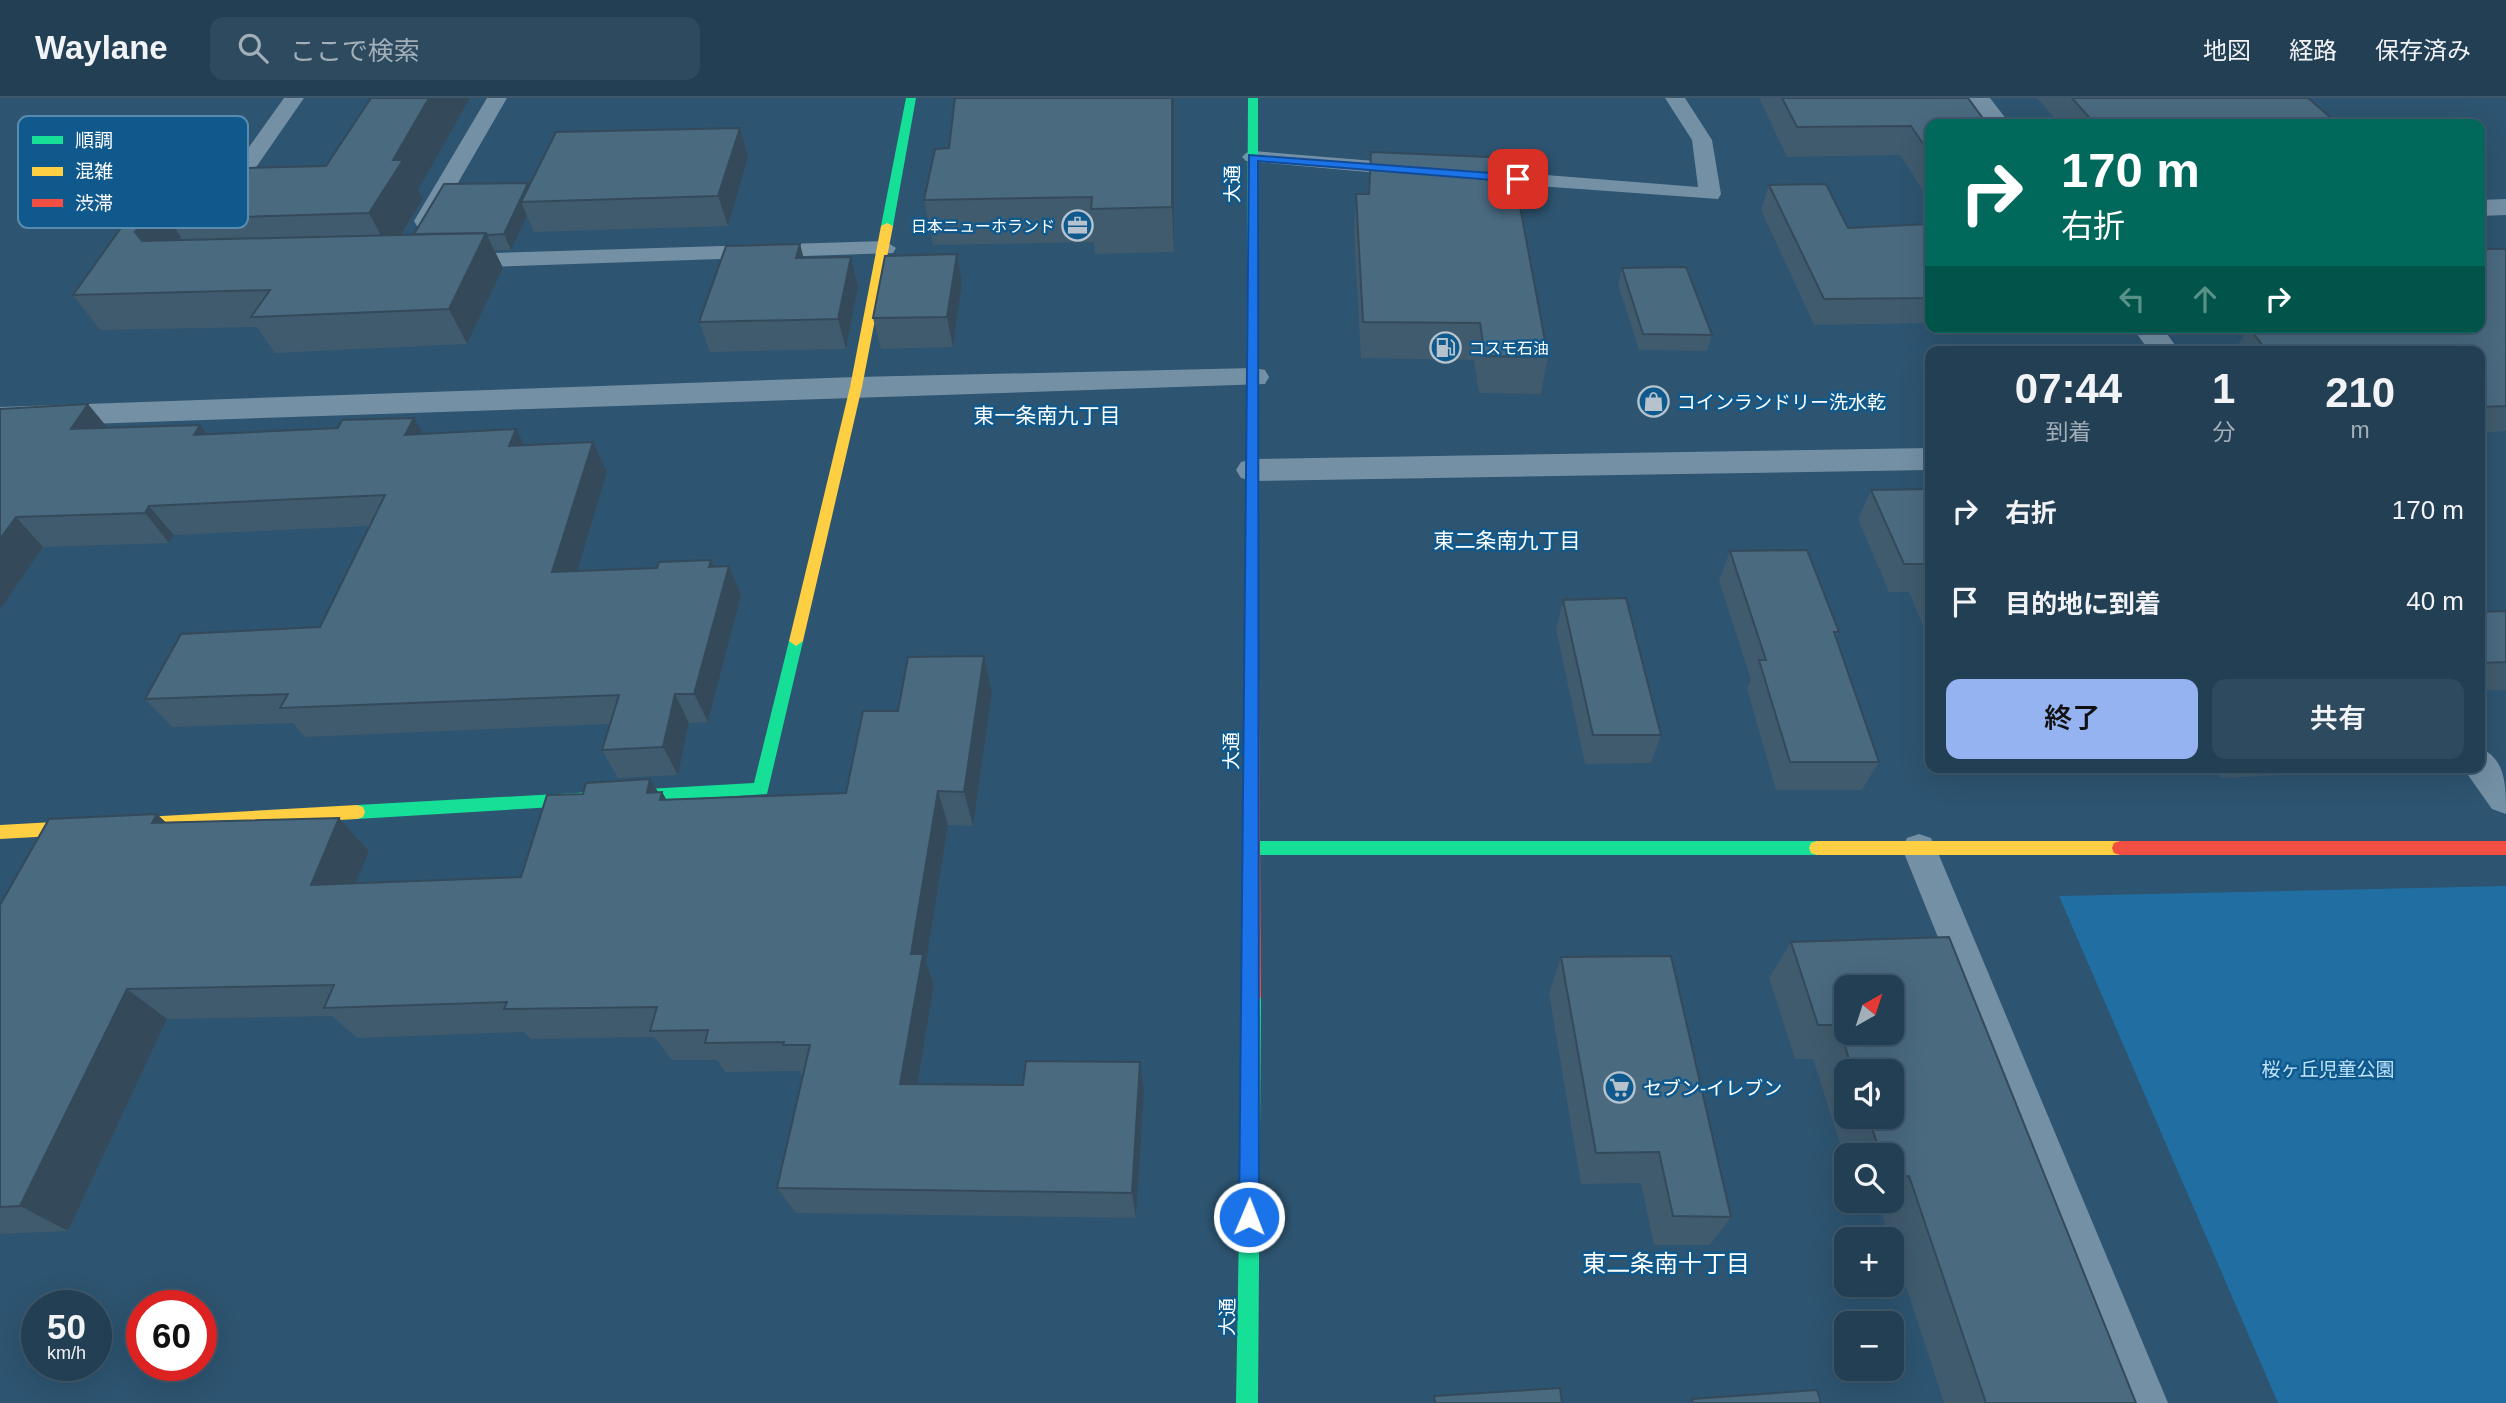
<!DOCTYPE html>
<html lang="ja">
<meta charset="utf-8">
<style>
:root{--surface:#223f54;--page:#2e4a5e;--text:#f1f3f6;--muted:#a2afb8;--line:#3f586b;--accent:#95b2f1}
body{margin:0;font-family:Arial,"Noto Sans JP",sans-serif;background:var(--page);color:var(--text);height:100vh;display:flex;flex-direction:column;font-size:26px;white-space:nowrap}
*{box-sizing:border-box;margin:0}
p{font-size:23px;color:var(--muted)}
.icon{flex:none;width:38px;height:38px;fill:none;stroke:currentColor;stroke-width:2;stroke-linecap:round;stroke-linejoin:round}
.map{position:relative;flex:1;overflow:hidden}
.drawer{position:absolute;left:1925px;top:248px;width:560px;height:427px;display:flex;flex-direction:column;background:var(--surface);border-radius:14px;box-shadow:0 7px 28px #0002,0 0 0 2px var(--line)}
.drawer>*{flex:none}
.hud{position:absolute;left:1925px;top:21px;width:560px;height:214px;border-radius:14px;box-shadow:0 7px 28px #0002,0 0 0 2px var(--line);background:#00695c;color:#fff;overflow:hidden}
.needle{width:46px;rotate:39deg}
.tools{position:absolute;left:1834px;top:877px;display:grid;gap:14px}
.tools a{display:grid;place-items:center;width:70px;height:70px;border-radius:14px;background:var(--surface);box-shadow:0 7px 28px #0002,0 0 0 2px var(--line);font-size:35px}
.speed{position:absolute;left:21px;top:1192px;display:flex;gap:14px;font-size:35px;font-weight:700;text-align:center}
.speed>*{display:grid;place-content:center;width:91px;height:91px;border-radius:50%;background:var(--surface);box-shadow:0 7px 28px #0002,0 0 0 2px var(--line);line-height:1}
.speed small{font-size:18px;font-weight:400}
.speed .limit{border:10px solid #d22;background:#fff;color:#111}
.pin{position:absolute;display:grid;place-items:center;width:60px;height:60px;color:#fff;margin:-30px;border-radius:14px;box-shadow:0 4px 10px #0006}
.me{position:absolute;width:77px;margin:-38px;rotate:1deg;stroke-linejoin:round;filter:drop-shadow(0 0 5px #0008)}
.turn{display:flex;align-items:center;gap:24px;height:147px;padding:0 21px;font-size:32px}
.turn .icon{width:91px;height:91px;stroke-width:2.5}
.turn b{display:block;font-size:49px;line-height:60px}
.lanes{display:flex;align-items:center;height:66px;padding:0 21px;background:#0003;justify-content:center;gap:35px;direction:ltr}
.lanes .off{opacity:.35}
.eta{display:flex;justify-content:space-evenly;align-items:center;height:119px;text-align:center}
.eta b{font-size:42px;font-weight:600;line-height:49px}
.action{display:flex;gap:14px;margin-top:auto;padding:14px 21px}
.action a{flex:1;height:80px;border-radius:14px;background:var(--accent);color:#111;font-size:28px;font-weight:600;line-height:80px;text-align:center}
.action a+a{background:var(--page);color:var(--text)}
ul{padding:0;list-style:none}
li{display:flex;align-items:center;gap:21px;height:91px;padding:0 21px}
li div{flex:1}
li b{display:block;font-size:26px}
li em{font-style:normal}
header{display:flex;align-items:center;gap:42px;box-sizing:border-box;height:98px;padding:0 35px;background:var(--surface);border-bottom:2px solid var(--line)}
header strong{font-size:33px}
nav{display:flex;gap:38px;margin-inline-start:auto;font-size:24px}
.search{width:490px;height:63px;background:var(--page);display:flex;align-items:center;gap:18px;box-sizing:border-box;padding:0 24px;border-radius:14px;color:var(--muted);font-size:26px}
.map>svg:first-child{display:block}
.green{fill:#216fa2}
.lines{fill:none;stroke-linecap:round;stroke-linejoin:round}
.lane{fill:#7490a5;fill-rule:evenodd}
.street{fill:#7490a5;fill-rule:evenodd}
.fast{fill:#16e098;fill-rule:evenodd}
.slow{fill:#ffcf43;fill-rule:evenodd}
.jam{fill:#f24e42;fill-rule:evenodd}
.wall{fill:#405b6e;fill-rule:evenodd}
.shaded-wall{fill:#344a5a}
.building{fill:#4a6a80;stroke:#344a5a;stroke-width:2;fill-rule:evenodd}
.route{fill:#1a73e8;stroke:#114b97;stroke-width:2}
.labels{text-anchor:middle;stroke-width:5;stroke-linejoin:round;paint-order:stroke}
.far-poi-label{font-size:16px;fill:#fff;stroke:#10598d;text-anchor:end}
.street-label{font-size:19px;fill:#fff;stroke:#10598d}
.poi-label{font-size:19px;fill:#fff;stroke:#10598d;text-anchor:start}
.park-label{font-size:19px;fill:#bfe4fd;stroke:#10598d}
.neighbourhood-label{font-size:21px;fill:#fff;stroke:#10598d}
.near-neighbourhood-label{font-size:24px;fill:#fff;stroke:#10598d}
.key{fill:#10598d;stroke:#588baf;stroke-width:2}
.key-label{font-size:19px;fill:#fff}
</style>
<header>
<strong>Waylane</strong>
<div class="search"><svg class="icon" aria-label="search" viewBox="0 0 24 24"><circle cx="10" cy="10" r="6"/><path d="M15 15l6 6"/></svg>ここで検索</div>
<nav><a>地図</a><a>経路</a><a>保存済み</a></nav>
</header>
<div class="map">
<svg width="2506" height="1305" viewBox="0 0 2506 1305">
<rect width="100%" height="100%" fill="#2d5470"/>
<path class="green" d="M2506,788V1305H2278L2059,798Z"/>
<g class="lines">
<g class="lane">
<path d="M284,0H304L228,110H212L209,105Z"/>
<path d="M487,0H507L433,128H417L414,123Z"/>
<path d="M1665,0H1685L1712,42L1721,96L1718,101L1470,83L1459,77L1470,71L1698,89L1692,42Z"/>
<path d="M1253,53L1412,66L1423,72L1412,78L1246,63L1242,59L1246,55Z"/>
<path d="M885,143L896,150L893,155L457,170L446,163L457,156Z"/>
<path d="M1919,736L1931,740L1936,750L2168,1305H2126L1902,750L1907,740Z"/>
</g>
<g class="street">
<path d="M1965,0H1990L2010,26H1984Z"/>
<path d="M2506,101V117L2480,118V102Z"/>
<path d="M2132,229H2162L2180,254H2150Z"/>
<path d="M1254,270L1265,272L1269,279L1265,286L0,329V309L856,279Z"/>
<path d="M1930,350V372L1252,383L1241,380L1236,372L1241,364L1252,361Z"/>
<path d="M2480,650C2506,661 2506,687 2506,716L2492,711L2463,670H2480Z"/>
</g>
<g class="fast">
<path d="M906,0H916L893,128L887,131L881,128Z"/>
<path d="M1248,0H1258L1259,567L1252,573L1245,567Z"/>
<path d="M796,538L803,543L767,696L357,721L351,719L349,714L351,709L357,707L754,685L789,543Z"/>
<path d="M1252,743H1817L1823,745L1825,750L1823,755L1817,757H1252L1246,755L1244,750L1246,745Z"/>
<path d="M1252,891L1258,893L1261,899L1258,1305H1236L1243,899L1246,893Z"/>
</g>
<g class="slow">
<path d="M887,125L893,128L862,289L803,543L796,548L789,543L850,289L881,128Z"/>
<path d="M357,707L363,709L365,714L363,719L357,721L0,741V727Z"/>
<path d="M1817,743H2120L2126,745L2128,750L2126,755L2120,757H1817L1811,755L1809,750L1811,745Z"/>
</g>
<g class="jam">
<path d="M1252,561L1259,567L1261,899L1258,905L1252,907L1246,905L1243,899L1245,567Z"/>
<path d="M2120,743H2506V757H2120L2114,755L2112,750L2114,745Z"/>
</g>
</g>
<g class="wall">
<path d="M1174,0V154L1095,156L1094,144L933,147L924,102L949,50Z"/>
<path d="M1759,0H1968L1930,26V103L1900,57L1787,59Z"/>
<path d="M2037,0H2308L2338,26H2060Z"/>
<path d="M740,30L748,59L728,128L534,134L527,118L511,152H494L503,170L467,246L275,255L257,229L100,232L73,197L178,77L189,94L418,92L423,101L402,137L414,136L528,85L529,87Z"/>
<path d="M1371,54L1548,259L1541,296L1479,295L1474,262L1361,260L1354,132L1356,96H1368Z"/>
<path d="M1769,87L1848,130L1930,126V225L1814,227L1761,112Z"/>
<path d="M2481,151H2506V333L2480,335V254H2233L2244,238L2237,229H2480Z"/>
<path d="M957,156L962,186L953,249L881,251L873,220Z"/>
<path d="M851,159L858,189L846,251L710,254L699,224L803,160Z"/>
<path d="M1622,170L1712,237L1707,253L1639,252L1618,186Z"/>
<path d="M0,311L108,330L208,336H423L524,348L593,344L607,374L577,473L729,468L741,497L708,624L689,625L678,677L618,680L602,652L610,626L305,639L293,625L172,629L145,601L320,529L369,428L174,437L169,445L43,449L0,512Z"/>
<path d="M1930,389V544L1909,494H1889L1858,421L1871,392L1926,391Z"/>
<path d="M1730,453L1839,534L1836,540L1879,664L1862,692H1776L1747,591L1751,582L1719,483Z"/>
<path d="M1563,502L1661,637L1651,665L1585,666L1556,531Z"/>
<path d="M2506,513V592H2480V514Z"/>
<path d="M984,558L992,594L973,728L948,727L926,865L934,887L918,986L1144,993L1136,1120L796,1115L777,1090L803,976H800L799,973L725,974L717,962H672L654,939L531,941L524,934L357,940L332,918L167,921L68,1133L0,1136V807L166,724L339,720L369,753L356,785L521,779L583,696L650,681L658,694H662L666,701L846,695L898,613Z"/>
<path d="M2216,670H2420L2221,680Z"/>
<path d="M1949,839L2136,1305H1944L1892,1145V1141H1890L1879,1107L1860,1109L1858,1102H1892V1057H1846V1064L1813,961H1795L1769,880L1791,844ZM1846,889H1892V934H1846ZM1846,973H1892V1018H1846Z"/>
<path d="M1561,859L1731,1119L1710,1147H1654L1641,1085L1581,1086L1549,895Z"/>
</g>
<g class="shaded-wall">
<path d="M429,0H470L418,92L423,101L390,155L369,115L393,62Z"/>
<path d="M1172,0H1174V154L1172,109Z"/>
<path d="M740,30L748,59L728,128L718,98Z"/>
<path d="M178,77L201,112L169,121L181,139L160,169L135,134Z"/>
<path d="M528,85L535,100L521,104L527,118L511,152L504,136Z"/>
<path d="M486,135L503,170L467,246L449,211Z"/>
<path d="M800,146L808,176L796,160Z"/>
<path d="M957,156L962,186L953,249L947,219Z"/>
<path d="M851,159L858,189L846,251L838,221Z"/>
<path d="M88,306L112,335L71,331Z"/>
<path d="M414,320L432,350L405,337Z"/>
<path d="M200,327L222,356L194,337Z"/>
<path d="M516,331L531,361L509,348Z"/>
<path d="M593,344L607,374L568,504L552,474Z"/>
<path d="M149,408L174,437L169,445L145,415Z"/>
<path d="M16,419L43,449L0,512V441Z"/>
<path d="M711,462L723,490L729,468L741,497L708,624L694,596L709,469Z"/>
<path d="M984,558L992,594L973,728L964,694Z"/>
<path d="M675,596L689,625L678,677L663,649Z"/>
<path d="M650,681L661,699L662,694L681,728L647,695Z"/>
<path d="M938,693L948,727L926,865L934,887L913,1014L900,986L911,856Z"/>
<path d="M157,716L192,749L152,725Z"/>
<path d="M339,720L369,753L342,819L311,787Z"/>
<path d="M127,891L167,921L68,1133L20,1108Z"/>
<path d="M1140,964L1144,993L1136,1120L1132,1095Z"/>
</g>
<g class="building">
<path d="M371,0H429L393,62H403L369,115L169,121L206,71L326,68Z"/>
<path d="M955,0H1172V109L1091,111L1092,99L924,102L935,51L949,50Z"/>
<path d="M1782,0H1968L1987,26H1930V56L1911,28L1797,29Z"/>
<path d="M2072,0H2308L2338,26H2095Z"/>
<path d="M740,30L718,98L521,104L556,34Z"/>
<path d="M1371,54L1511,60L1548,259L1485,258L1480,225L1363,224L1356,96H1369Z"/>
<path d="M178,77L135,134L142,143L486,135L449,211L251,219L270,192L73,197L158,78Z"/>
<path d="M528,85L504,136L487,137L486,135L414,136L444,86Z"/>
<path d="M1826,86L1848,130L1930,126V200L1824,201L1769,87Z"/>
<path d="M800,146L796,160L851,159L838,221L699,224L726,148Z"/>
<path d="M2480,150L2481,151H2506V308L2480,309V254H2268L2249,230L2480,229Z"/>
<path d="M957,156L947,219L873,220L885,158Z"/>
<path d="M1686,169L1712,237L1643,236L1622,170Z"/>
<path d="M88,306L71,331L200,327L194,337L338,330L342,322L414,320L405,337L516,331L509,348L593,344L552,474L657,470L659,464L711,462L709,469L729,468L694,596H675L663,649L602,652L619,597L280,610L288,596L145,601L181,536L320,529L385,397L149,408L145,415L16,419L0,441V311Z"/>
<path d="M1930,389V480L1924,466H1904L1871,392L1926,391Z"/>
<path d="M1807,452L1839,534H1834L1879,664H1790L1759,562H1766L1730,453Z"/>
<path d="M1626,500L1661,637H1593L1563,502Z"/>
<path d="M2506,513V564L2480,565V514Z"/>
<path d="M984,558L964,694L938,693L911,856H923L900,986L1023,987L1026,963L1140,964L1132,1095L777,1090L810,947H783L784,944L705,945L708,932L650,933L657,909L504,911L507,904L324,910L334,887L127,891L20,1108L0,1109V807L49,721L157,716L152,725L339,720L311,787L521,779L547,697L583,696L586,685L650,681L647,695L662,694L660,702L846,695L863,613H898L908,559Z"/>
<path d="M1949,839L2136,1305H1986L1909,1078L1892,1079V1057H1881L1868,1018H1892V973H1853L1838,927H1818L1791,844ZM1846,889H1892V934H1846Z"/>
<path d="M1671,858L1731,1119L1673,1118L1659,1054L1596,1055L1561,859Z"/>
<path d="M1560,1290L1562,1305H1435L1434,1298Z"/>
<path d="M1817,1292L1821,1305H1693L1692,1301Z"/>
</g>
<path class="route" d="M1249,57L1518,77L1523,81L1518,84L1258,63L1259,1119L1256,1126L1249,1129L1242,1126L1239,1119Z"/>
<defs>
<symbol id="office-ring" viewBox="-11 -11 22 22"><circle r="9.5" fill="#10598d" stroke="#b6c3cd" stroke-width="1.5"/><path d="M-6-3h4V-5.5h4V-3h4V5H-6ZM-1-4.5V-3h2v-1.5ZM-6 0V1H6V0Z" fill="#b6c3cd"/></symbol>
<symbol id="fuel-ring" viewBox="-11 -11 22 22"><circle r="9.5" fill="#10598d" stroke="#b6c3cd" stroke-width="1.5"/><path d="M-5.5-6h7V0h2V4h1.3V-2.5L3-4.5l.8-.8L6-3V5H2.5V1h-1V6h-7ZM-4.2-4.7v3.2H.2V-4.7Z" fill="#b6c3cd"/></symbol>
<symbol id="shop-ring" viewBox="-11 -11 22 22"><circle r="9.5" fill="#10598d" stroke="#b6c3cd" stroke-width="1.5"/><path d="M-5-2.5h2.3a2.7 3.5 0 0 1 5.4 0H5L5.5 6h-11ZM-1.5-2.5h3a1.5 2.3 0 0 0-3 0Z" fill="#b6c3cd"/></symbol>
<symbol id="supermarket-ring" viewBox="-11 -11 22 22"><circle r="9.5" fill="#10598d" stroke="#b6c3cd" stroke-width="1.5"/><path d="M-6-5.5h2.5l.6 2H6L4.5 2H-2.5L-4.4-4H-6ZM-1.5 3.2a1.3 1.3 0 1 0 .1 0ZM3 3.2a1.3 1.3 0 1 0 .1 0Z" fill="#b6c3cd"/></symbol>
</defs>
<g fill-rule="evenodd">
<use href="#office-ring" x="1060" y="110" width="35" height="35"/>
<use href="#fuel-ring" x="1428" y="232" width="35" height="35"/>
<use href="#shop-ring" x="1636" y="286" width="35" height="35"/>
<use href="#supermarket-ring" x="1602" y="972" width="35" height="35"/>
</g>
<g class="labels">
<g class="far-poi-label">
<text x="1055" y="134">日本ニューホランド</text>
<text x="1469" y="256" text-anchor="start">コスモ石油</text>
</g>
<g class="street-label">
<text transform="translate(1232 86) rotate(-90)" y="7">大通</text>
<text transform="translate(1231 653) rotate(-90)" y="7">大通</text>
<text transform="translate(1227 1219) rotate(-89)" y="7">大通</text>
</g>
<g class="poi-label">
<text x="1677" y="311">コインランドリー洗水乾</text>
<text x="1643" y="997">セブン-イレブン</text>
</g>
<g class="park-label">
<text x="2328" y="978">桜ヶ丘児童公園</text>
</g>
<g class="neighbourhood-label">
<text x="1047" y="325">東一条南九丁目</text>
<text x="1507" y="450">東二条南九丁目</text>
</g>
<g class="near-neighbourhood-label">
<text x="1666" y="1174">東二条南十丁目</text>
</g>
</g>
<rect x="18" y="18" width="230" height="112" rx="10" class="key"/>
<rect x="32" y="38" width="31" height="8" fill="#16e098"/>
<rect x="32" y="69" width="31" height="9" fill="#ffcf43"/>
<rect x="32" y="101" width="31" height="8" fill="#f24e42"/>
<g class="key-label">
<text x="75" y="49">順調</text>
<text x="75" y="80">混雑</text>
<text x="75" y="112">渋滞</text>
</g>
</svg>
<div class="tools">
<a><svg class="needle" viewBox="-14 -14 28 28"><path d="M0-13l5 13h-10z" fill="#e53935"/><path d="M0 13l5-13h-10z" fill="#a2afb8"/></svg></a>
<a><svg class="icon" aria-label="sound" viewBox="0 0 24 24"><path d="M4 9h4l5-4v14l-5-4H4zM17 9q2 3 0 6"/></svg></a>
<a><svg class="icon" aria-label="search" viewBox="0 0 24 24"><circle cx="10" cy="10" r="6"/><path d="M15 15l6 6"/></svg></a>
<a>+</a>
<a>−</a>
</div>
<div class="speed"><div>50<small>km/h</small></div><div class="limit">60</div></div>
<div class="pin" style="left:1518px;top:81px;background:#d93025"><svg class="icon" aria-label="arrive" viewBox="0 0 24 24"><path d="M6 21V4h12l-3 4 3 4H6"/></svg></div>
<svg class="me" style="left:1249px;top:1119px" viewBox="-20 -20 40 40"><circle r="17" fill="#1a73e8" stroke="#fff" stroke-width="3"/><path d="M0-11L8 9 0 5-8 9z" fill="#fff"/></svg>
<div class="hud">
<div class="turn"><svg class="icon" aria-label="right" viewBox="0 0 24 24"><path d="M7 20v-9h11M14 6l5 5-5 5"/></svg><div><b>170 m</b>右折</div></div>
<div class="lanes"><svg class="icon off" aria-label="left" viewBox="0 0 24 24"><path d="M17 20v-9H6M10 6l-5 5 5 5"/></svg><svg class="icon off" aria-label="ahead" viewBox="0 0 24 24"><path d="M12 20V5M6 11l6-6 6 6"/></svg><svg class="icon" aria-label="right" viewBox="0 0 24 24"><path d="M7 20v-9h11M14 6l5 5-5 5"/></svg></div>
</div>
<section class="drawer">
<div class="eta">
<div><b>07:44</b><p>到着</p></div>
<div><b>1</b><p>分</p></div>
<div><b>210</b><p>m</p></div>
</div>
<ul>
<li><svg class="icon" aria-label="right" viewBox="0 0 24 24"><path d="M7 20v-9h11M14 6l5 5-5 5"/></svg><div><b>右折</b></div><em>170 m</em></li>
<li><svg class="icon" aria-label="arrive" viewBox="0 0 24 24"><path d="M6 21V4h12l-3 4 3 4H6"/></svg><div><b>目的地に到着</b></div><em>40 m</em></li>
</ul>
<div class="action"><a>終了</a><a>共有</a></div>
</section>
</div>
